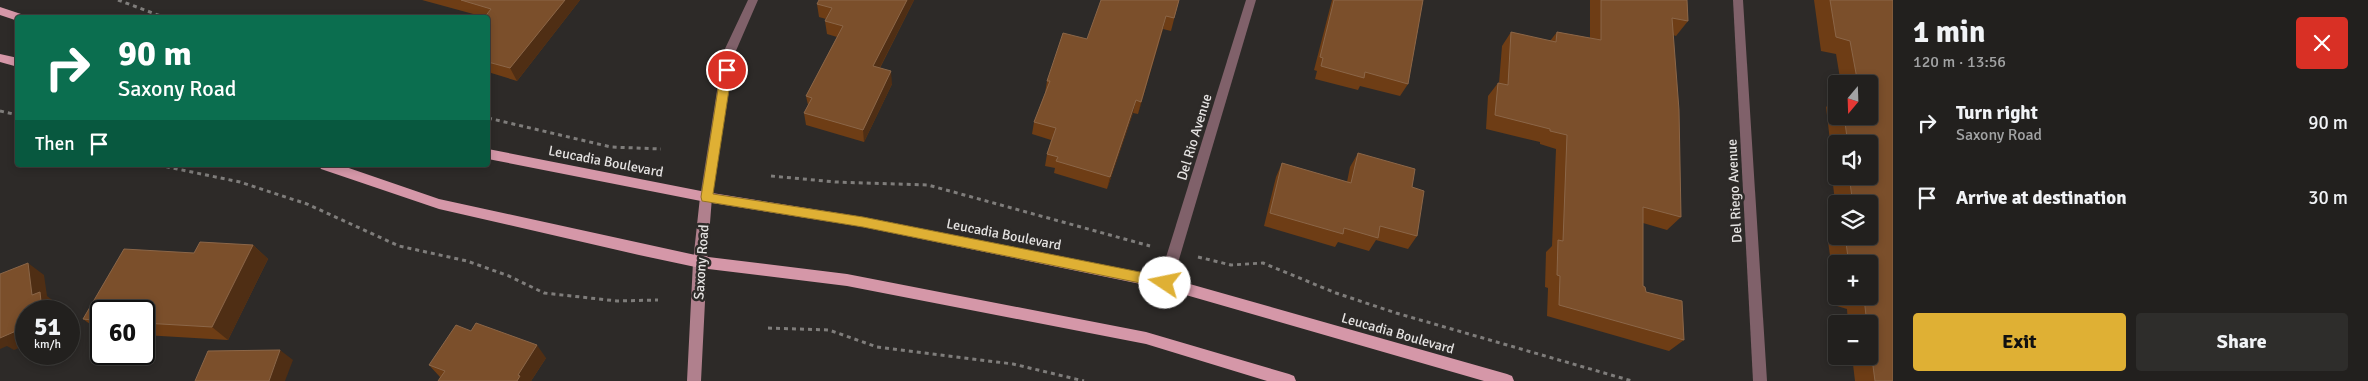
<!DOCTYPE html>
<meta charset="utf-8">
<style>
:root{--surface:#22201e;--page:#2e2d2b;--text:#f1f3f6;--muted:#a2a3a4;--line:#3f3e3c;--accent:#dfb034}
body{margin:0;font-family:Signika,sans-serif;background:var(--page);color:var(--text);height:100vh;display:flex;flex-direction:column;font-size:19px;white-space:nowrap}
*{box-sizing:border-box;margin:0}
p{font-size:16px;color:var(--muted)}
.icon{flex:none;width:28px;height:28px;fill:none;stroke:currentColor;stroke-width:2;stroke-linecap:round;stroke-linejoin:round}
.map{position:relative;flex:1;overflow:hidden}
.sheet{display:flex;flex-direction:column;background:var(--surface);width:475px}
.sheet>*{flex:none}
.top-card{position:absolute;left:15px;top:15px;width:475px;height:152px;border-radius:5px;box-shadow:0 2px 8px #0003,0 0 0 1px var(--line);background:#0b6e4f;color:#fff;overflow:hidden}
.needle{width:32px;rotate:199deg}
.tools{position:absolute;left:1828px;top:75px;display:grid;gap:10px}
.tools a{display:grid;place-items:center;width:50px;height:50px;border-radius:5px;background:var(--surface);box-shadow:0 2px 8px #0003,0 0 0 1px var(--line);font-size:25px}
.speed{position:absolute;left:15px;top:300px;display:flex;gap:10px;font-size:25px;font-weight:700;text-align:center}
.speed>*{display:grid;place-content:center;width:65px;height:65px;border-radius:50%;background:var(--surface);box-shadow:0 2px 8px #0003,0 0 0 1px var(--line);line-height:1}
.speed small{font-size:12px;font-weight:400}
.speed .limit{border:2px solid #111;border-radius:8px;background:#fff;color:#111}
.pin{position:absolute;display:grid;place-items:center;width:42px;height:42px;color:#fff;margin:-21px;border:2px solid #fff;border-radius:50%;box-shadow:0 1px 5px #0007}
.me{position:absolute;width:55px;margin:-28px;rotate:281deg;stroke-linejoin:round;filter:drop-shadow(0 0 4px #0008)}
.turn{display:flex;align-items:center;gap:18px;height:105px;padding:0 20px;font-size:22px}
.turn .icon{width:65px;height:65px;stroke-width:2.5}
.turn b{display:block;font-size:35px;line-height:42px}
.then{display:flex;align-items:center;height:48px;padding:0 20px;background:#0003;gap:10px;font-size:19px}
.round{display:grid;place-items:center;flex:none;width:52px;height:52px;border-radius:5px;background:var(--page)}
.head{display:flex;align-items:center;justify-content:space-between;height:85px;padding:0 20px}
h1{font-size:30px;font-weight:700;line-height:38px}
.action{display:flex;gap:10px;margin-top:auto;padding:10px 20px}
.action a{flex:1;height:58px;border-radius:5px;background:var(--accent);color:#111;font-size:20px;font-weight:700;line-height:58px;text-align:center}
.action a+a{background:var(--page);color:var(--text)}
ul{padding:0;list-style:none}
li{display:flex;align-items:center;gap:15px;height:75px;padding:0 20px}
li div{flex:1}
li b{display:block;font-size:19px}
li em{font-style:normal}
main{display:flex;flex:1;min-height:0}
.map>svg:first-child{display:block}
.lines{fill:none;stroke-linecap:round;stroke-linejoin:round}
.path{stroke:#7f7d7b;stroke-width:3;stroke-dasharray:4 4;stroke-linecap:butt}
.minor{fill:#80616a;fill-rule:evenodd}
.tertiary{fill:#80616a;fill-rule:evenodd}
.secondary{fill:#b0808d;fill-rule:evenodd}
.primary{fill:#d597a8;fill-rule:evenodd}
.wall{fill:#6e3d15;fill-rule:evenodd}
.shaded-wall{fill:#4f2e14}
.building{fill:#7b4f2b;stroke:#8b6648}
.route{fill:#dfb034;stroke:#917222}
.labels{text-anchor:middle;stroke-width:5;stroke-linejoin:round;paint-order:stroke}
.street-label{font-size:14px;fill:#e5e3e2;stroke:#2d2a28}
</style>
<main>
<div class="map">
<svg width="1893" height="381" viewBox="0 0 1893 381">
<rect width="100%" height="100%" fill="#2d2a28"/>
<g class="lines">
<g class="path">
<path d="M118,0L166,18"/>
<path d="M0,111L18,115"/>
<path d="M488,118L611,147L661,149"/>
<path d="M158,165L240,182L307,204L399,246L467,261L509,276L544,293L617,301L658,300"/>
<path d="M771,176L835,182L928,185L1150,246"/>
<path d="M1198,257L1231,265L1263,263L1336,293L1396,313L1632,381"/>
<path d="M768,328L829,330L877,347L1013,364L1084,381"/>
</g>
<g class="minor">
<path d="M1246,0H1256L1172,283L1170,287L1165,289L1160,287L1158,283Z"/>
<path d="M1733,0H1743L1767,381H1753Z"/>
</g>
<path class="tertiary" d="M748,0H758L735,53L712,197L710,201H702L700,197L723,53Z"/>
<path class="secondary" d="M706,192L710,193L712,197L707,262L701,381H687L693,262L700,197L702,193Z"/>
<g class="primary">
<path d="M0,7L24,15L25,18H18V21L0,15Z"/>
<path d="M0,54L18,58V67L0,62Z"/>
<path d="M488,149L706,192L863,217L1165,277L1507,374L1512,376L1514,381H1484L1165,289L863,227L706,202L488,159Z"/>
<path d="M319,165H340L439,199L700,256L847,274L1146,332L1289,374L1294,376L1296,381H1267L1146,344L847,286L700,268L639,255L439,209L321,169Z"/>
</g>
</g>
<g class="wall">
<path d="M422,0H580L517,81L488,72V18Z"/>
<path d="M914,0L880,68L892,84L864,142L806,125L804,113L808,105L806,96L837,37L827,34L825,21L826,19L819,17L817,4Z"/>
<path d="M1179,0L1171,31L1163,29L1138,114L1133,113L1107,189L1054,173L1055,168L1045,166L1047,154L1051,140L1032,134L1034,122L1045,93L1047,81L1087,39Z"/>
<path d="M1332,0H1423L1408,84L1400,96L1360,86L1358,90L1315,79L1317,71L1314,70Z"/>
<path d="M1590,0H1687L1688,21L1676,36L1673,35L1681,217L1667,230L1643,223V286L1646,292L1684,340L1669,351L1547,316L1548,288L1545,287L1546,252L1552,246L1556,149L1540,144V142L1486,129L1488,96L1498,83H1499L1502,46L1511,32L1550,41L1557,32L1590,38Z"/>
<path d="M1814,0H1893V381H1855L1852,356H1869V324H1848L1847,309L1837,306L1828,241L1836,234V236H1869V204H1836V210L1831,168L1833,166L1826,107L1836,98V116H1869V84H1841L1836,54L1821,51ZM1836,144H1869V176H1836ZM1836,264H1869V296H1836Z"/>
<path d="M1358,153L1412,187L1417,236L1408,249L1376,240L1369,251L1338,242L1335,247L1264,226L1276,177L1282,163L1347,182L1350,167Z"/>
<path d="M253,245L268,259L228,340L144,335V311H101V332L83,319L194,253Z"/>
<path d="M546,358L531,381H438L440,377L429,365Z"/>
</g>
<g class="shaded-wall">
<path d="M565,0H580L517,81L510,68Z"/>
<path d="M907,0H914L874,79L873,66Z"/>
<path d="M1166,16L1163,29L1138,114L1141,102Z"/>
<path d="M891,71L892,84L864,142L863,130Z"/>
<path d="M1136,100L1133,113L1107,189L1110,177Z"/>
<path d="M253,245L268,259L228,340L212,327Z"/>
<path d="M28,263L44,275L47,296L56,303L57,311H42L32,295Z"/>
<path d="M16,331L26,338V345L14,350L7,346L0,349V335Z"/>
<path d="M537,345L546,358L531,381H517L518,375Z"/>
<path d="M280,350L293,360L285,381H269Z"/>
</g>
<g class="building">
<path d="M461,0H565L510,68L488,62V18H484L491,9Z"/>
<path d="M819,0H907L873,66L891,71L863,130L804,113L812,98L806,96L843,26L825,21L832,8L817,4Z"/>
<path d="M1101,0H1179L1174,18L1166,16L1141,102L1136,100L1110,177L1056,161L1058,157L1047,154L1056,128L1034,122L1050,81H1047L1063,33L1087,39Z"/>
<path d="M1334,0H1423L1408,84L1365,72L1364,78L1321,66L1323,58L1320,57Z"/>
<path d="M1601,0H1687L1688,21L1672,18L1679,110L1681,217L1643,207V286L1645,287L1646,292L1682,301L1684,340L1559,305L1560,276L1557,275L1558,240L1563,241L1567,135L1550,131V129L1495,115L1498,83L1508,85L1511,32L1556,42L1557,32L1601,40Z"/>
<path d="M1830,0H1893V381H1875L1869,336V324H1867L1864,298L1859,296H1869V264H1849L1845,236H1869V204H1853L1849,176H1869V144H1848L1844,116H1869V84H1858L1850,41L1836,37Z"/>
<path d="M1358,153L1415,169L1412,187L1424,191L1417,236L1380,226L1378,238L1344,228L1343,234L1270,213L1282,163L1351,183Z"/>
<path d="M200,242L253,245L212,327L144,323V311H101V321L83,319L124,249L194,253Z"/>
<path d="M28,263L32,295L40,292L42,311H26V343L16,331L0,338V274Z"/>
<path d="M476,323L537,345L518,375L520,376L517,381H438L445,371L429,365L456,325L471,331Z"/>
<path d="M280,350L269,381H195L208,351Z"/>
</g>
<path class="route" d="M727,65L732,70L713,194L863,217L1165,277L1170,279L1171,283L1170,286L1165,288L863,227L702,201L701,197L721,70Z"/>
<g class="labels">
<g class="street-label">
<text transform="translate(1194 137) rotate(-73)" y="5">Del Rio Avenue</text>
<text transform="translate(606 161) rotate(11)" y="5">Leucadia Boulevard</text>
<text transform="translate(1734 191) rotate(-93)" y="5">Del Riego Avenue</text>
<text transform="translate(1004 234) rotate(11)" y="5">Leucadia Boulevard</text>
<text transform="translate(701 262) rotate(-86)" y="5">Saxony Road</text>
<text transform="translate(1398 333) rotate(16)" y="5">Leucadia Boulevard</text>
</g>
</g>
</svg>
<div class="tools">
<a><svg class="needle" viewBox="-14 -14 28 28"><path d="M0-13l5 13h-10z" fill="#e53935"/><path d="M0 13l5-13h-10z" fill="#a2a3a4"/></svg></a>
<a><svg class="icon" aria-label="sound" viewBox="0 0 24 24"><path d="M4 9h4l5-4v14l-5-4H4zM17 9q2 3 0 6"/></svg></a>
<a><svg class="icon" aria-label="layers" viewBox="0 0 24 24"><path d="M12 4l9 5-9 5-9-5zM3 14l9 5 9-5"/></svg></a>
<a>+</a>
<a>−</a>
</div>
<div class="speed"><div>51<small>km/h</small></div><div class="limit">60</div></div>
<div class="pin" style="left:727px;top:70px;background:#d93025"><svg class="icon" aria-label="arrive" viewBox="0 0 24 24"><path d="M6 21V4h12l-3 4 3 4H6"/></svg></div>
<svg class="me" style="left:1165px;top:283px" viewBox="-20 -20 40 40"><circle r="19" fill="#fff"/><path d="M0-13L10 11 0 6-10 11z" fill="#dfb034"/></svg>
<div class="top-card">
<div class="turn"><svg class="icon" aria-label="right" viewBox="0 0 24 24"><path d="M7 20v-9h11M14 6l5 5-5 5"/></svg><div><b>90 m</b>Saxony Road</div></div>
<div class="then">Then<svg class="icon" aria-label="arrive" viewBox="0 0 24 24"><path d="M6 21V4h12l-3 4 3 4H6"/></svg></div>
</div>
</div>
<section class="sheet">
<div class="head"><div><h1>1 min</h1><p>120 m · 13:56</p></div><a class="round" style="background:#d93025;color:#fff"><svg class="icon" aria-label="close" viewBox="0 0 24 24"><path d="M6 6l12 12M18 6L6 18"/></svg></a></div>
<ul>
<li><svg class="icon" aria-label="right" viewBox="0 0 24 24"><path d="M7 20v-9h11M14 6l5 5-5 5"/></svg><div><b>Turn right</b><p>Saxony Road</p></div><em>90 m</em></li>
<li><svg class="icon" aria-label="arrive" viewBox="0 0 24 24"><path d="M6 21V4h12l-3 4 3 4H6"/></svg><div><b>Arrive at destination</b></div><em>30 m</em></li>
</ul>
<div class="action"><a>Exit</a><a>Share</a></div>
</section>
</main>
